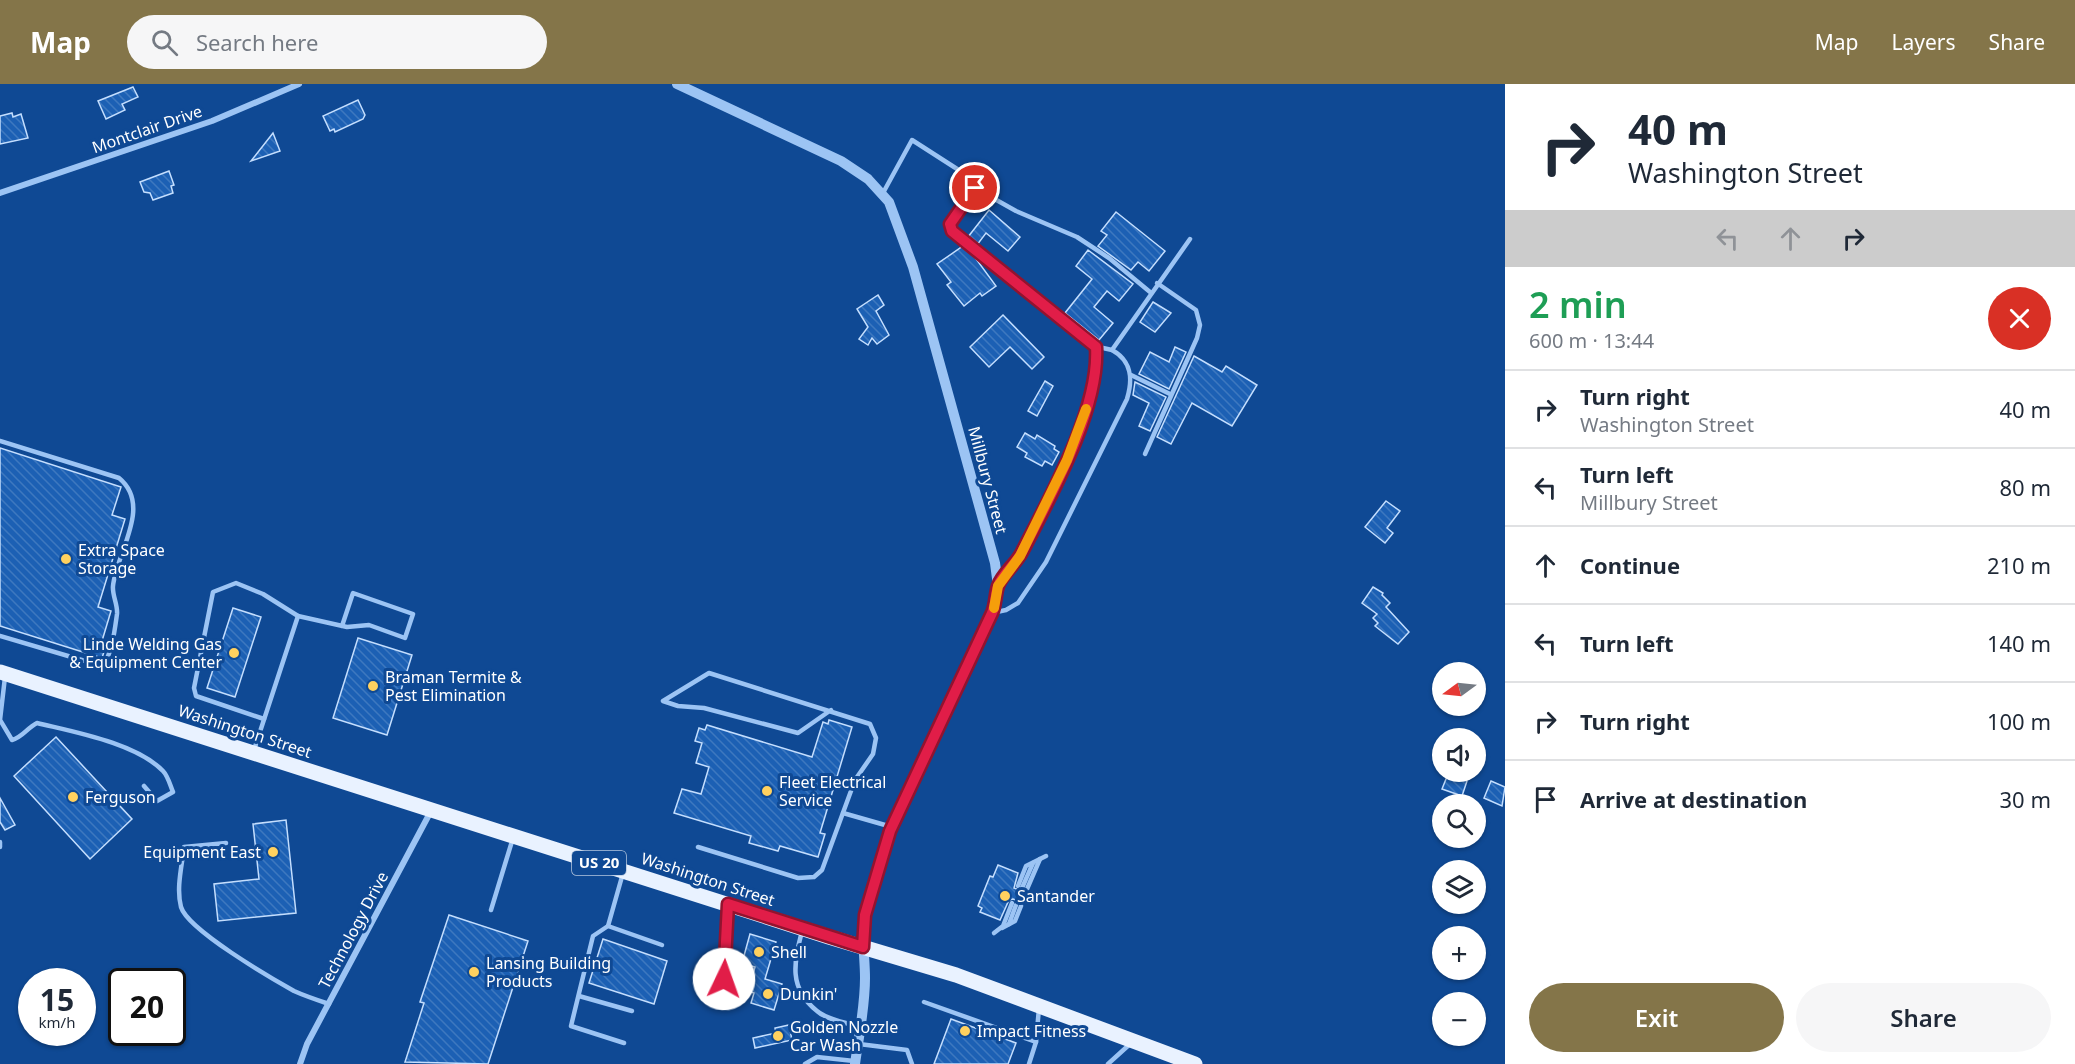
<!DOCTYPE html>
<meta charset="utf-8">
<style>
:root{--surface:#fff;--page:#f6f6f7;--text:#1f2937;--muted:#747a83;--line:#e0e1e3;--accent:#847549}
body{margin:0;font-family:"Noto Sans",sans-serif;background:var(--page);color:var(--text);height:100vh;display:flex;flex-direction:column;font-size:22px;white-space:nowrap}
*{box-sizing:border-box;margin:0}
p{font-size:20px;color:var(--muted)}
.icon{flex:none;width:33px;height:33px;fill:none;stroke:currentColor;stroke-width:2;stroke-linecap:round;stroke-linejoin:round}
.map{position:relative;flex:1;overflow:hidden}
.side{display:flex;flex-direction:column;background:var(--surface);width:570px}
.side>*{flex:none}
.guide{background:#fff;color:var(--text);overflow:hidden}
.needle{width:39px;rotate:255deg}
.fabs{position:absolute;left:1432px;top:578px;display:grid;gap:12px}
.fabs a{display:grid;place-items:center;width:54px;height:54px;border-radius:50%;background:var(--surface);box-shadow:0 2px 4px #0004;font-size:30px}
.speed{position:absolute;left:18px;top:884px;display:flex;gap:12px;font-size:30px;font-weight:700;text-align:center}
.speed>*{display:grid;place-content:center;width:78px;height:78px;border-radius:50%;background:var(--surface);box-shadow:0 2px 4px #0004;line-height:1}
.speed small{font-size:15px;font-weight:400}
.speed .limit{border:3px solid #111;border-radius:9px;background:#fff;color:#111}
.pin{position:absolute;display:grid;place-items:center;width:51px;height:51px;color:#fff;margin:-26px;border:3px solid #fff;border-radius:50%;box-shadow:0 2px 6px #0007}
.me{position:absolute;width:66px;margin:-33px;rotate:3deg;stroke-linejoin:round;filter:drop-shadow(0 0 4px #0008)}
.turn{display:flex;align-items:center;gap:21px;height:126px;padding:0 24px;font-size:27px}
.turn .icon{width:78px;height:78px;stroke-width:2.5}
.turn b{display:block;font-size:42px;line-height:51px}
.lanes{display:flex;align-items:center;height:57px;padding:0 24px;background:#0003;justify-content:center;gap:30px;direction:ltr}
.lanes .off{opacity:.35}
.round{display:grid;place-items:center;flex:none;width:63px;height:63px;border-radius:32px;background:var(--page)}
.overview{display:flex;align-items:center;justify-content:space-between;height:102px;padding:0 24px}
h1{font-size:36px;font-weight:600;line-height:45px;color:#1e9e55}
.primary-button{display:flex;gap:12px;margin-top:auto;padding:12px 24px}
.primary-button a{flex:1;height:69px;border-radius:36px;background:var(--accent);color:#fff;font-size:24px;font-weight:600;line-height:69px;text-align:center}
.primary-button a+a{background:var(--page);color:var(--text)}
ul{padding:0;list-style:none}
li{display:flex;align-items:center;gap:18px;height:78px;padding:0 24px;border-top:2px solid var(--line)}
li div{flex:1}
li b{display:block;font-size:22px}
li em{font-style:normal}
header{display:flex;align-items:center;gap:36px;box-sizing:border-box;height:84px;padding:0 30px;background:var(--accent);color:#fff}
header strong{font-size:28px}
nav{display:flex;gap:33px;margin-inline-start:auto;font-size:21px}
.search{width:420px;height:54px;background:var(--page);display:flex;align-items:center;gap:15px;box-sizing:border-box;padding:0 21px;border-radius:33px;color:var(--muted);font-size:22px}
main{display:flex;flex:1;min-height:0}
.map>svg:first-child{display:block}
.building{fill:url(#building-back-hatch);stroke:#c4defe;stroke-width:1.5}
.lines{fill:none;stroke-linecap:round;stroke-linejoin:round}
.service{stroke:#9cc4f4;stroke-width:4.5}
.minor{stroke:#9cc4f4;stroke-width:6}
.tertiary{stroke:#9cc4f4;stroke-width:10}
.primary{stroke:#e9f2ff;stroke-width:15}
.route-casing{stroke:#92132f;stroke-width:15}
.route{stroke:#e11d48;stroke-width:10}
.slow{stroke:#f59e0b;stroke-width:10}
.poi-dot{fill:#ffd15f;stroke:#0f4994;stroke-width:2}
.labels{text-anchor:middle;stroke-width:6;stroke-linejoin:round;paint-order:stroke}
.shield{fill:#0f4994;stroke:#b7c8df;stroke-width:1.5}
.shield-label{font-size:15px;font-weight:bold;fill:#fff}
.street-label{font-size:16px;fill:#fff;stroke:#0f4994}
.poi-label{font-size:16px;fill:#fff;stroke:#0f4994;text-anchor:start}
</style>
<header>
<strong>Map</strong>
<div class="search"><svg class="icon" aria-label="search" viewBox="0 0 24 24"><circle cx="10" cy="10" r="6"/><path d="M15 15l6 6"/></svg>Search here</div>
<nav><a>Map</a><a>Layers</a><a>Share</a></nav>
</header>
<main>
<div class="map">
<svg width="1505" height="980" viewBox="0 0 1505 980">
<defs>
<pattern id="building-back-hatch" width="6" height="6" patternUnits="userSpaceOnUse" patternTransform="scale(1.5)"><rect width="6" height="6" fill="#1c60b4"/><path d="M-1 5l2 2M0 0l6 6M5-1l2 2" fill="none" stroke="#3e78bf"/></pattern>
</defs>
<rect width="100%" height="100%" fill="#0f4994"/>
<g class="building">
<path d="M133,3L138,13L122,20L125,26L106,35L98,17Z"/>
<path d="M358,16L365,31L363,35L335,48L334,45L330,47L323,32Z"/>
<path d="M12,29L13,33L21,30L28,54L0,60V32Z"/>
<path d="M273,49L280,67L251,77Z"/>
<path d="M169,87L174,101L171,102L173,109L153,116L150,109L144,108L140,98Z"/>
<path d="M989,126L1020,153L1008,167L986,149L977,161L968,153Z"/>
<path d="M1116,128L1165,167L1149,187L1138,178L1131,186L1098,162L1107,151L1101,147Z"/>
<path d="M963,162L971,168L996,202L982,212L980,209L964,222L947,201L951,198L937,180Z"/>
<path d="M1088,166L1133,200L1119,217L1107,207L1094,223L1113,239L1099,256L1065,229L1092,195L1076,182Z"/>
<path d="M878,211L884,221L876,227L889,251L877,260L872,254L868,261L859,255L868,243L857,225Z"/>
<path d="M1153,218L1171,229L1155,248L1140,238Z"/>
<path d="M1003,231L1044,273L1032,285L1010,263L989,283L970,263Z"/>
<path d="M1175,263L1186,268L1169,305L1139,290L1150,268L1169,278Z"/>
<path d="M1194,272L1222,288L1226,282L1257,301L1232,342L1192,319L1171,360L1157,353Z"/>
<path d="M1045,297L1053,302L1037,332L1028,327Z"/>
<path d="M1135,298L1166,313L1150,347L1139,342L1149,319L1133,311Z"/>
<path d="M1025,349L1035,355L1037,351L1055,362L1054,365L1059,368L1052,381L1045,377L1042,382L1025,373L1027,369L1017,363Z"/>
<path d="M0,364L121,403L112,431L125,435L98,523L111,527L102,557L107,558L102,574L0,542Z"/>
<path d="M1386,417L1400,427L1387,444L1393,449L1385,459L1365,443Z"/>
<path d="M1373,503L1383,509L1382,511L1390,519L1386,523L1409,548L1398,560L1375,542L1378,539L1373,534L1377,530L1362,519Z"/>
<path d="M233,524L261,533L235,613L207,604Z"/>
<path d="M358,554L412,571L387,651L333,634Z"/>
<path d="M829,636L852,643L820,749L825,750L818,773L780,762L778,767L749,759L751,752L674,729L682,705L701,710L709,683L696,679L702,659L695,657L699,644L705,646L707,641L812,673L823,638L828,640Z"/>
<path d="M56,653L132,735L90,775L14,692Z"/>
<path d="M1448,690L1467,697L1462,712L1442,705Z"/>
<path d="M1491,697L1505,703L1502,722L1484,714Z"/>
<path d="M0,714L15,741L5,746L0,738Z"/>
<path d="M286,736L296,829L218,837L214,800L259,795L253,740Z"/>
<path d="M998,781L1018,789L1014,804L1028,809L1024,819L1013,815L1009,816L1000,836L980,828L982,824L978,822L990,792L993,793Z"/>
<path d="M449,831L528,857L488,980L405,978L424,919L420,918Z"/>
<path d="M750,850L776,858L765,895L782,900L774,926L751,919L754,909L748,907L755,883L742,879Z"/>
<path d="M603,855L667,877L654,920L589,899Z"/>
<path d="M951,935L1016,959L1008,980H934Z"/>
<path d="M789,941L792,956L755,964L753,954L776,949L775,944Z"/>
</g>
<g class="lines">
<g class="service">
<path d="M975,104L950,140L952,147L1094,262L1112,266"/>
<path d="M883,109L912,56L968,92L975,104L1016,127L1077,153L1109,174L1150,208"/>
<path d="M1131,291L1170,310"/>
<path d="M0,357L119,394C153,422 116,469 113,502C112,511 118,521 117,530C115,544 112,572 102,582L0,552"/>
<path d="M1145,370L1197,254L1200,241L1196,226L1157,199"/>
<path d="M1000,500C1038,447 1100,328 1096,263"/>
<path d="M992,529L1006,526L1018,519L1046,478L1127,315C1133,295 1132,277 1112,266L1190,155"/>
<path d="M5,593L0,636L12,656C23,653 27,644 37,639C74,648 136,659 163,687C168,692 170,701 173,708L157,717L144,702"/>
<path d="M264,635L196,612L194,604L213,508L236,499L263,510L298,532"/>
<path d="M254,666L298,532L347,543L369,541L405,554L413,530L353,509L342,542"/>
<path d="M843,729L892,743"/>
<path d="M0,758V763"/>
<path d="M226,759L184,763C182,782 176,804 181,823C188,846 271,894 294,907C305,912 317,916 329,920"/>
<path d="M698,763L798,794L814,793L822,786L855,696L873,670L876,654L870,640L709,589L663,617L678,622L704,624L798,649L831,626"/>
<path d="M623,789L608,842L593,852L571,942L624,959"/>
<path d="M1018,802L1026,782L1046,772"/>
<path d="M1022,804L1033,779"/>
<path d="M1027,805L1040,775"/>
<path d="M491,826L513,754"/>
<path d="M1009,840L1016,821"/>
<path d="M608,842L662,861"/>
<path d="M1002,844L1015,837L1021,822"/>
<path d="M802,847C794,878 788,904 817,927C827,936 848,939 860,943"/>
<path d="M994,849L1003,842L1012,819"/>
<path d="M724,895L728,823"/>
<path d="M579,912L632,927"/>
<path d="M924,918L1036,958"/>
<path d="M859,960L907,966L912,980"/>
<path d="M805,980L817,973L854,977"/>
<path d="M1029,980L1036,958L1039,924"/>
<path d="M1108,980L1130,960"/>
</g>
<g class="minor">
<path d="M0,109L212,37L299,0"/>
<path d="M300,980L307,960L431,727"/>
</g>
<path class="tertiary" d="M677,0L841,77L868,95L889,118L913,183L995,479L998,502L995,521C954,625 887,720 865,831C861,852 865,873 865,894C865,923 859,951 855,980"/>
<path class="primary" d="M0,588L829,853L956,891L1195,980"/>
</g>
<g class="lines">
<defs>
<path id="route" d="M724,895L728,820L863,863L865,831L890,747L992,529C996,520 995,511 998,502C1002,490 1016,480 1022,468C1050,413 1100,325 1096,263L952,147L950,140L975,104"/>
</defs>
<use href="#route" class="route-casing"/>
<use href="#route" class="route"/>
<path class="slow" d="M994,524L998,502L1020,472L1067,376L1086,325"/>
</g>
<g class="poi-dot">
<circle cx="66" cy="475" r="6"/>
<circle cx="234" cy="569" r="6"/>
<circle cx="373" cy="602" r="6"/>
<circle cx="767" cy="707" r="6"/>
<circle cx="73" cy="713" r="6"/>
<circle cx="273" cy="768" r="6"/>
<circle cx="1005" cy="812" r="6"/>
<circle cx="759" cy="868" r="6"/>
<circle cx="474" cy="888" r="6"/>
<circle cx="768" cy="910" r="6"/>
<circle cx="965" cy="947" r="6"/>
<circle cx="778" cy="952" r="6"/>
</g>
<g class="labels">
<rect class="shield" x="572" y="767" width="54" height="24" rx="4.5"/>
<g class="shield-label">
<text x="599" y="784">US 20</text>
</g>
<g class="street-label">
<text transform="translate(147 45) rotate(-19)" y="6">Montclair Drive</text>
<text transform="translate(988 396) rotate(75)" y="6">Millbury Street</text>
<text transform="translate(245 647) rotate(18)" y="6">Washington Street</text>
<text transform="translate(708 795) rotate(18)" y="6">Washington Street</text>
<text transform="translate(353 846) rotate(-62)" y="6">Technology Drive</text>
</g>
<g class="poi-label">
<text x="78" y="472">Extra Space<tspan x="78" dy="18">Storage</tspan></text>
<text x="222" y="566" text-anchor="end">Linde Welding Gas<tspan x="222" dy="18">&amp; Equipment Center</tspan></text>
<text x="385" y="599">Braman Termite &amp;<tspan x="385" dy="18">Pest Elimination</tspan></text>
<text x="779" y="704">Fleet Electrical<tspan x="779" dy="18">Service</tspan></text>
<text x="85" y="719">Ferguson</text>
<text x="261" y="774" text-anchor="end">Equipment East</text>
<text x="1017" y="818">Santander</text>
<text x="771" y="874">Shell</text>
<text x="486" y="885">Lansing Building<tspan x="486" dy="18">Products</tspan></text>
<text x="780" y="916">Dunkin'</text>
<text x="790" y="949">Golden Nozzle<tspan x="790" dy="18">Car Wash</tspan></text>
<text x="977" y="953">Impact Fitness</text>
</g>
</g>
</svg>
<div class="fabs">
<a><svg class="needle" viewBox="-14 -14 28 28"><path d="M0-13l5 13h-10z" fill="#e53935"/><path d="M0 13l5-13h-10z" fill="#747a83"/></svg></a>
<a><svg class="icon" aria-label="sound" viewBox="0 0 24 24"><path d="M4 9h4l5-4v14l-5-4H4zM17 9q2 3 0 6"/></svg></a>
<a><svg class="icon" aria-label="search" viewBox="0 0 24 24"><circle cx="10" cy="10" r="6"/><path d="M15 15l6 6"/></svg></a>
<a><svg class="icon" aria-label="layers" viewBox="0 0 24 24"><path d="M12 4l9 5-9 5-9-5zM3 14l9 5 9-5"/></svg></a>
<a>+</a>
<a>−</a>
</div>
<div class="speed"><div>15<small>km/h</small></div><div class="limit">20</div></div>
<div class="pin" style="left:975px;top:104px;background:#d93025"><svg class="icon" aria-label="arrive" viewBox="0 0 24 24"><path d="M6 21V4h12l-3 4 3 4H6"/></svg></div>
<svg class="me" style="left:724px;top:895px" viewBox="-20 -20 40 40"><circle r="19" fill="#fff"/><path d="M0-13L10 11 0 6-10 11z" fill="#e11d48"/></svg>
</div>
<section class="side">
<div class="guide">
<div class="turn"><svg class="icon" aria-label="right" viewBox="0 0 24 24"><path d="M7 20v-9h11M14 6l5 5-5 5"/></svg><div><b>40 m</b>Washington Street</div></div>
<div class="lanes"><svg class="icon off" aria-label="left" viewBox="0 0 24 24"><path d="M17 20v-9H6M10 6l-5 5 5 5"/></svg><svg class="icon off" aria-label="ahead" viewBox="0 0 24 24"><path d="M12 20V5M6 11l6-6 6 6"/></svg><svg class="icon" aria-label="right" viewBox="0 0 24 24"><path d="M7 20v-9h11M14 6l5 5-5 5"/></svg></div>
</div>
<div class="overview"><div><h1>2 min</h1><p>600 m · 13:44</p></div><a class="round" style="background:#d93025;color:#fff"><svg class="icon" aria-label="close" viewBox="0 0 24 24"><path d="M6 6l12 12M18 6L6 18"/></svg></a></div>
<ul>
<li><svg class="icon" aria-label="right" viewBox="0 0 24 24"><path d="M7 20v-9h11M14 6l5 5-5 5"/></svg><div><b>Turn right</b><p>Washington Street</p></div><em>40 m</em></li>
<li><svg class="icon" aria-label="left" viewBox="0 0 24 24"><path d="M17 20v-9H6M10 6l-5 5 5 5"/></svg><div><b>Turn left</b><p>Millbury Street</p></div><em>80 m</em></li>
<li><svg class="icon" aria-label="ahead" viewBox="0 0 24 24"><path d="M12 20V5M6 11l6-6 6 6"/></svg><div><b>Continue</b></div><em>210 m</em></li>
<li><svg class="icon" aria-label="left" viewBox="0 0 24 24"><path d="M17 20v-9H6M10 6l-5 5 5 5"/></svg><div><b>Turn left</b></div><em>140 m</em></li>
<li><svg class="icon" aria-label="right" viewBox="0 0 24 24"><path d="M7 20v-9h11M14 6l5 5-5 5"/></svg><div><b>Turn right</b></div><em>100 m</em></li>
<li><svg class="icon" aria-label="arrive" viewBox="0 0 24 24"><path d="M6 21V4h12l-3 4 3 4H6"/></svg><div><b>Arrive at destination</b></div><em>30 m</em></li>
</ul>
<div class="primary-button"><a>Exit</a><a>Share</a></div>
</section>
</main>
